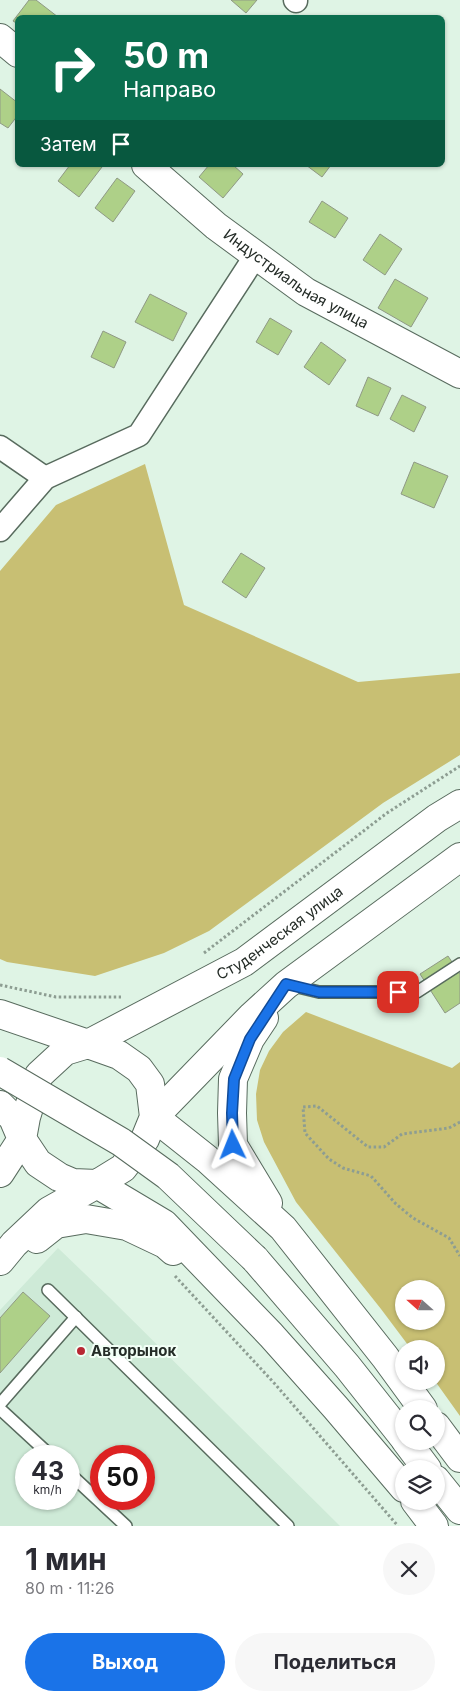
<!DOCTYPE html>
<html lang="ru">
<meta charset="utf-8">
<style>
:root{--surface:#fff;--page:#f7f7f7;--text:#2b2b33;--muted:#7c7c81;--accent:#1a73e8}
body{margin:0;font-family:Inter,sans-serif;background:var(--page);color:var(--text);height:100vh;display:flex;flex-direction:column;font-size:19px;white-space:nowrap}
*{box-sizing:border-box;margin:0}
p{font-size:16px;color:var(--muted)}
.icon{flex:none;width:28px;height:28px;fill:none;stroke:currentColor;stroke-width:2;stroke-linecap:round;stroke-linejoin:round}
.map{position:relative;height:1526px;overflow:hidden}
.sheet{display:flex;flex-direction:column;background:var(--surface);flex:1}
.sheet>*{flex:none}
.banner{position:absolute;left:15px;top:15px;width:430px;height:152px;border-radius:8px;box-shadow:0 1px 4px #0004;background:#0b6e4f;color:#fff;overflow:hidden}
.needle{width:32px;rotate:291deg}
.controls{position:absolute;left:395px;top:1280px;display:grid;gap:10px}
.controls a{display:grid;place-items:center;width:50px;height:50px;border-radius:50%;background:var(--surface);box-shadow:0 1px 4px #0004;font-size:25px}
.speed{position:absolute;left:15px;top:1445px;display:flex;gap:10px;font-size:25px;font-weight:700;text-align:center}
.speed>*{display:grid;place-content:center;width:65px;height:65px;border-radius:50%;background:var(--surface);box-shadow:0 1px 4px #0004;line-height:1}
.speed small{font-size:12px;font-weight:400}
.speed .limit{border:8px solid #d22;background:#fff;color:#111}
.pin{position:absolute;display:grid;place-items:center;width:42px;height:42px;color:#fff;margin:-21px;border-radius:10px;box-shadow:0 2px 8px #0006}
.me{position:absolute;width:55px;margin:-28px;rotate:358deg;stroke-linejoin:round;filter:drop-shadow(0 0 4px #0008)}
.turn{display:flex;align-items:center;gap:18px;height:105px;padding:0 25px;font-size:22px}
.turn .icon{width:65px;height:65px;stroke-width:2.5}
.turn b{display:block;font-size:35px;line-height:42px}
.then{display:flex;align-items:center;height:48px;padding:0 25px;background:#0003;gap:10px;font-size:19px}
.round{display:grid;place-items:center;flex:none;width:52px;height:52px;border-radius:26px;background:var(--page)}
.overview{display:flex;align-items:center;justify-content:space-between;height:85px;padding:0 25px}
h1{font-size:30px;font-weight:700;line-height:38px}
.button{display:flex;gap:10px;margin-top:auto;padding:10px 25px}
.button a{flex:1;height:58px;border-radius:30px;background:var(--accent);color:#fff;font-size:20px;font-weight:700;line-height:58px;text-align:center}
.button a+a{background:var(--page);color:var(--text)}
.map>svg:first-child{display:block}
.built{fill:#ceead7;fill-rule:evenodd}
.green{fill:#c8bf73;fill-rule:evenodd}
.building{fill:#aed088;stroke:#8f9985}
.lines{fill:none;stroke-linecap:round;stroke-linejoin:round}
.lane-casing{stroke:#586b5e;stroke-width:14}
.street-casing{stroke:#586b5e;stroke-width:25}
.secondary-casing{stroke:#586b5e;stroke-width:30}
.path{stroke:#8d9d92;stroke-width:3;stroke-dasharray:2.5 2.5;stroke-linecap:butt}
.lane{stroke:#fff;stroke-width:11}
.street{stroke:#fff;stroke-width:22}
.secondary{stroke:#fff;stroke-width:28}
.secondary-bridge-casing{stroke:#586b5e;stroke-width:30;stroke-linecap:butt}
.secondary-bridge{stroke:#fff;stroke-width:28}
.route-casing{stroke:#114b97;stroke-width:12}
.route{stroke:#1a73e8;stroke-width:9}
.poi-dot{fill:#b82733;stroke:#f2fff6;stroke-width:2}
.labels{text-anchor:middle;stroke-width:4;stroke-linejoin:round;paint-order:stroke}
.street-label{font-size:15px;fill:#242c27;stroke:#f2fff6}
.poi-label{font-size:15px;font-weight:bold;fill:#242c27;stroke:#f2fff6;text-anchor:start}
</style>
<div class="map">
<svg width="460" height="1526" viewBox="0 0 460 1526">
<rect width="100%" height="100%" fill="#dff4e5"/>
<path class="built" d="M58,1248L109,1297L340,1526H0V1310ZM26,1456H69V1499H26ZM101,1456H144V1499H101Z"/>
<g class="green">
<path d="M145,464L184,605L358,682L460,673V755L383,803L209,931L164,953L95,976L7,962L0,959V571L56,505Z"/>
<path d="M306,1012L452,1068L460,1062V1416L435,1381H436V1349H411L381,1309L296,1202L264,1142L257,1120L256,1094L260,1070L269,1051L283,1032ZM404,1289H436V1321H404Z"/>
</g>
<g class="building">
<path d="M29,0H36L58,17L18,18V24L13,21Z"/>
<path d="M231,0H257L246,13Z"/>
<path d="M0,89L18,103V115L8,128L0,123Z"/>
<path d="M70,165H100L102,167L79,197L58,181Z"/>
<path d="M209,165H233L243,174L223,198L199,177Z"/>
<path d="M306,165H331L322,177Z"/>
<path d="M117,178L135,191L113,222L95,208Z"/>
<path d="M322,201L348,218L335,238L309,222Z"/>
<path d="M380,234L402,249L385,275L363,260Z"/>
<path d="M395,279L428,298L411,327L378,308Z"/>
<path d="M150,294L187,313L173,341L135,322Z"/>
<path d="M270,318L292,331L278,355L256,342Z"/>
<path d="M103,331L126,342L114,368L91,357Z"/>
<path d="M321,342L346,360L329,385L304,367Z"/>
<path d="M368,377L391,388L378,416L356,406Z"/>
<path d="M402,395L426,407L414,432L390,419Z"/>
<path d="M414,462L448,476L434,508L401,494Z"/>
<path d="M241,553L265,568L246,598L222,582Z"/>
<path d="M448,956L460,974V1003L445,1013L420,974Z"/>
<path d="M23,1292L50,1316L0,1373V1318Z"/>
</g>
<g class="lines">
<defs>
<g id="lane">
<path d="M290,985L319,992H417L460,964"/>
<path d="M48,1290L288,1526"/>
<path d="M0,1404L76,1317"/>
<path d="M0,1409L51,1456"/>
<path d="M69,1473L126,1526"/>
</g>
<g id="street">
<path d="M295,0L296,1"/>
<path d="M0,447L45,478"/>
<path d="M0,530L45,478L139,435L256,255"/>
</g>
<g id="secondary">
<path d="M0,38L18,53"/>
<path id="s1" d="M146,165L216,226L306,292L460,374"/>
<path id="s2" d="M0,1014L88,1044L244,962L437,818L460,804"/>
<path d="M264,1018L250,1039L233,1079L232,1113L233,1145L268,1203"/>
<path d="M88,1044L119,1055L139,1069L150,1084L154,1117L145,1139L123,1168L97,1184L73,1183L59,1177L38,1163L22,1139L26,1117L39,1075L65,1051Z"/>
<path d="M0,1105L13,1118L22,1139L0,1173"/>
<path d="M37,1239L56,1224L86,1219L127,1226L165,1244L173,1251"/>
<path d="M255,1259L347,1366L404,1438"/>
<path d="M0,1261L14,1244L49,1211L97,1184L164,1224L271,1335L336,1408L404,1488"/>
<path d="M423,1409L385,1357L283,1228L207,1159L154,1117L252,1016L286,985L460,857"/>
<path d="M436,1426L460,1458"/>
<path d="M406,1441L427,1469"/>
<path d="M436,1480L460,1510"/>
<path d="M415,1501L434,1526"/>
</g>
</defs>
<use href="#lane" class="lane-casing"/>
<use href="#street" class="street-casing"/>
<use href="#secondary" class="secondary-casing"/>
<g class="path">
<path d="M204,953L387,813L460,766"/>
<path d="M0,985L56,997H121"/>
<path d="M460,1122L449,1128L402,1134L384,1147H368L317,1106L303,1107L305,1133L329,1159L343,1168L371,1176L396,1204L413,1218L449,1238L460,1256"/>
<path d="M175,1276L275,1384L398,1526"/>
</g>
<use href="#lane" class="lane"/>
<use href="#street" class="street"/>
<use href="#secondary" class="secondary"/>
<defs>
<path id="secondary-bridge" d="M0,1071L121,1142L168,1176L255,1259"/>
</defs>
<use href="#secondary-bridge" class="secondary-bridge-casing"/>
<use href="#secondary-bridge" class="secondary-bridge"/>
</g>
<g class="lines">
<defs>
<path id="route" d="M233,1145L232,1113L234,1079L250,1039L286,984L319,992H398"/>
</defs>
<use href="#route" class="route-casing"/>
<use href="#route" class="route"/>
</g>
<circle class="poi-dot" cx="81" cy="1351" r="5"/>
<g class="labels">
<g class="street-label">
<text dy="5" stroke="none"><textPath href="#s1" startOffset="189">Индустриальная улица</textPath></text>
<text dy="5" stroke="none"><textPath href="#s2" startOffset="315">Студенческая улица</textPath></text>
</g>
<g class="poi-label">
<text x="91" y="1356">Авторынок</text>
</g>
</g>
</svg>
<div class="controls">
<a><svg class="needle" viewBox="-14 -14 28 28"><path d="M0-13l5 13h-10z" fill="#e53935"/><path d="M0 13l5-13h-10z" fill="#7c7c81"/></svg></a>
<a><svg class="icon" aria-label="sound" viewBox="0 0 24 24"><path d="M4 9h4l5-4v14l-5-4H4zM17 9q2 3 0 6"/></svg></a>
<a><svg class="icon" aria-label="search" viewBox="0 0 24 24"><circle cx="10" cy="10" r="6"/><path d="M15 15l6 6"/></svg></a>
<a><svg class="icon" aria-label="layers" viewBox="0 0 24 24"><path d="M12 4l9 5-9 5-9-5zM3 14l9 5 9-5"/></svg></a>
</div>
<div class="speed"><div>43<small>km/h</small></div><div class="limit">50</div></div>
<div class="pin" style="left:398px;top:992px;background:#d93025"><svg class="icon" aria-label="arrive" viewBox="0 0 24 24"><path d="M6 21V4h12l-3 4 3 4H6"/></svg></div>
<svg class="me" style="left:233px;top:1145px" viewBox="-20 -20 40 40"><path d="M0-17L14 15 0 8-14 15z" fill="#1a73e8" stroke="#fff" stroke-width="4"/></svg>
<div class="banner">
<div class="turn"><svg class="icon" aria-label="right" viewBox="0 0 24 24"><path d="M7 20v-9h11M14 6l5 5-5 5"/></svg><div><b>50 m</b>Направо</div></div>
<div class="then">Затем<svg class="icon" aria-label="arrive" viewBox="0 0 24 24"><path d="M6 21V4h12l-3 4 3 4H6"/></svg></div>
</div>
</div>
<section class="sheet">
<div class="overview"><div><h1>1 мин</h1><p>80 m · 11:26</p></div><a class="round"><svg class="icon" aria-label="close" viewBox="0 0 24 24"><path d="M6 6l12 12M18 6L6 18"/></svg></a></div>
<div class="button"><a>Выход</a><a>Поделиться</a></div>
</section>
